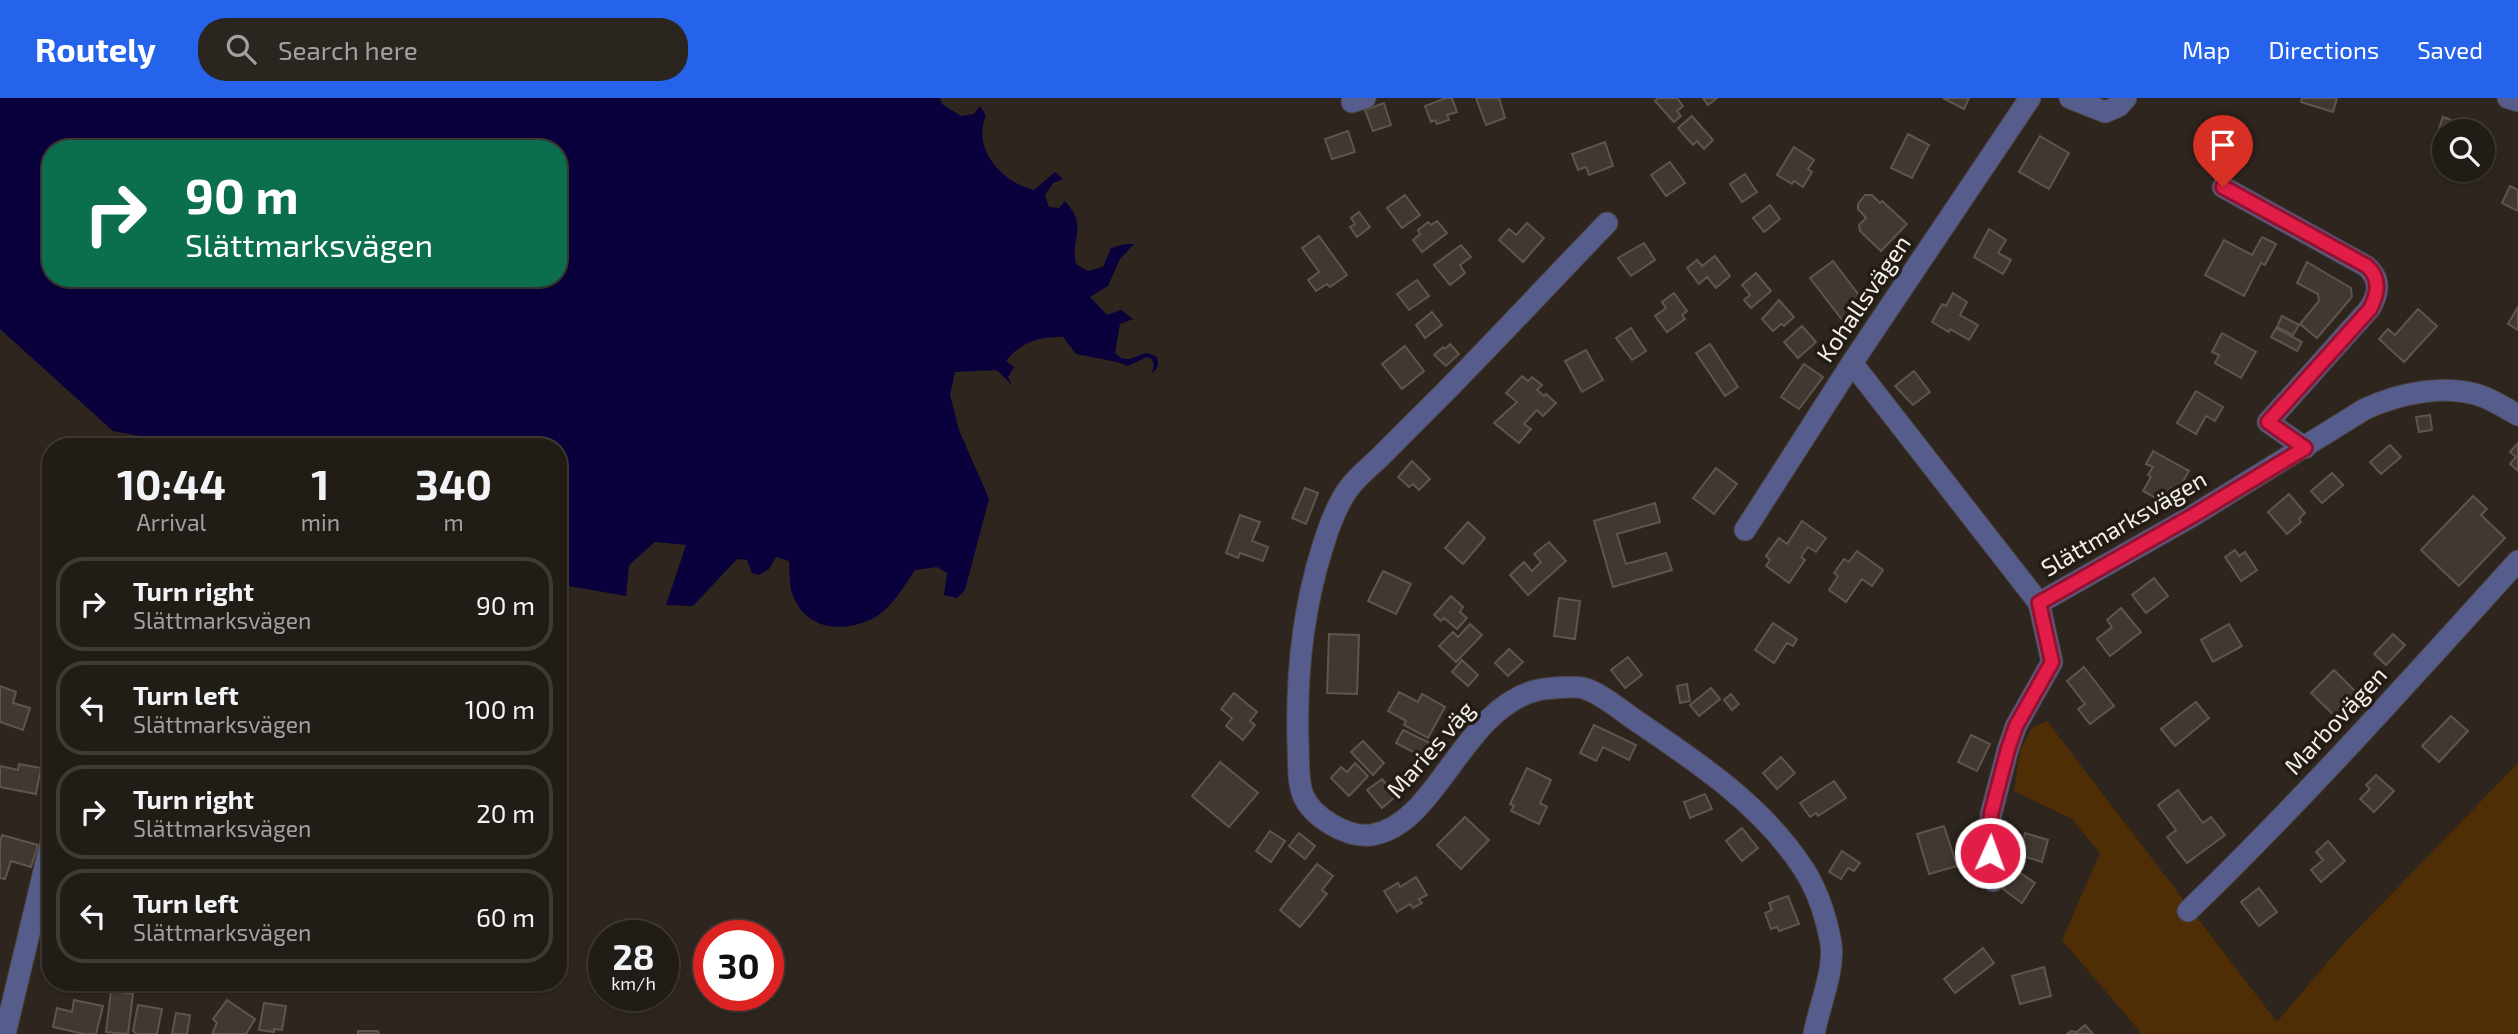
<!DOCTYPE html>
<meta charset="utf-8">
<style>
:root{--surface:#221c16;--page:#2a251f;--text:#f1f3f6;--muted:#a2a1a1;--line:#3f3a35;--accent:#2563eb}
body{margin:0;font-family:"Exo 2",sans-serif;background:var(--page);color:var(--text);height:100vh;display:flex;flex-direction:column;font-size:26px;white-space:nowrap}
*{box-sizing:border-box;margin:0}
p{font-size:23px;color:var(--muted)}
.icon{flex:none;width:38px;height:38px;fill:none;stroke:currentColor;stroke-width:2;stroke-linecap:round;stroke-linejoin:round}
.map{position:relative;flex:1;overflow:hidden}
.details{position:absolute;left:42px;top:340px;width:525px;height:553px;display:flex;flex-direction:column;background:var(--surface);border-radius:28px;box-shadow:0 2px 5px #0004,0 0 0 2px var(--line)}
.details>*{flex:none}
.hud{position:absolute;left:42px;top:42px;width:525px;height:147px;border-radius:28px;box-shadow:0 2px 5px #0004,0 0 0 2px var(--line);background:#0b6e4f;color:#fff;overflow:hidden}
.controls{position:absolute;left:2432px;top:21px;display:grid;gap:14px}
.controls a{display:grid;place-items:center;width:63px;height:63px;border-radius:50%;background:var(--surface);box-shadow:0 2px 5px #0004,0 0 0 2px var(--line);font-size:35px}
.speed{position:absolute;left:588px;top:822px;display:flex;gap:14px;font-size:35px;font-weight:700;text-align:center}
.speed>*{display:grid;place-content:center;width:91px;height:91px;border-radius:50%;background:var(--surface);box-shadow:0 2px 5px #0004,0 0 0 2px var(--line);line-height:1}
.speed small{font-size:18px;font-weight:400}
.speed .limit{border:10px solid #d22;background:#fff;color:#111}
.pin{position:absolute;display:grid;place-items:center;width:60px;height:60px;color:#fff;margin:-72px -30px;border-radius:50% 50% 50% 0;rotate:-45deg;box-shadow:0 0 7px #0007}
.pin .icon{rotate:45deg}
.me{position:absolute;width:77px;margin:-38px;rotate:2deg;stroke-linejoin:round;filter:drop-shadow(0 0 5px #0008)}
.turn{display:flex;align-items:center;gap:24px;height:147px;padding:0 28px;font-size:32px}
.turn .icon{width:91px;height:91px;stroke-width:2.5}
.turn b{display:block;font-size:49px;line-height:60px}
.eta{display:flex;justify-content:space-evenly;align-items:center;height:119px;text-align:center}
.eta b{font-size:42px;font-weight:700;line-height:49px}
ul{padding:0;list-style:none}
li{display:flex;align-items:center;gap:21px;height:94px;margin:0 14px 10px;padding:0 14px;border:4px solid var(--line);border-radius:28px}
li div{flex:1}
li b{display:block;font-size:26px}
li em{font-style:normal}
header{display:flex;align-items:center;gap:42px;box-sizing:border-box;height:98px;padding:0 35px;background:var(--accent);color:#fff}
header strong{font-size:33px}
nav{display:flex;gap:38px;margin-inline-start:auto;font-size:24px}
.search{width:490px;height:63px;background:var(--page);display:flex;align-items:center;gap:18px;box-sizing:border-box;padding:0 24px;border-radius:28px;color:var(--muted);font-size:26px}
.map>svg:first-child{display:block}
.green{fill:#4f2d05}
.water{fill:#0a003c;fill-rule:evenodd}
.building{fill:#413931;stroke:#5e554d;stroke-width:2}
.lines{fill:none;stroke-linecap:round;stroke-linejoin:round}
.street-casing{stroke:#49413b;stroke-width:23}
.street{stroke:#565d8c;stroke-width:21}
.route-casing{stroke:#92132f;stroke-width:18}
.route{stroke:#e11d48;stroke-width:12}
.labels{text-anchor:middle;stroke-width:7;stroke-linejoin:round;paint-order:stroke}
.street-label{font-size:24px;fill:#f4efea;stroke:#231c15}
</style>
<header>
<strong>Routely</strong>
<div class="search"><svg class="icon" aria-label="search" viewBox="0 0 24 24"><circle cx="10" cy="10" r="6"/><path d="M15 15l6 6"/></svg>Search here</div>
<nav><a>Map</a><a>Directions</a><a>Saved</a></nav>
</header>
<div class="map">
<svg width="2518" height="936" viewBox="0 0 2518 936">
<rect width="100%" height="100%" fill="#2d251e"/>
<path class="green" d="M2047,623L2277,924L2344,845L2518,665V936H2142L2062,842L2100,755L2072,721L2014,693L2020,652L2032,630Z"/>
<path class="water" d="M0,0H940L942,6L961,18L974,16L980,8L986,18C971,51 1003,85 1034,92L1055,74L1063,81L1053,85L1045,97L1049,109L1059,110L1065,103C1089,130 1070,136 1076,166L1088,173L1103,169L1111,150L1125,146H1134L1120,161L1108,188L1090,199L1107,217L1121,212L1133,221L1120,226L1115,255C1127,267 1133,258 1147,255L1156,258C1160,266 1158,270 1152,275L1154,267L1152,261L1147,259L1128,268L1117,264L1076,256L1063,239C1041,238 1020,244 1006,263L1014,269L1008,279L1012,287L997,272L955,274L950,297L959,332L989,401L965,492L957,500L944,497L947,475L937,469L915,472C904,488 893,508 877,518C847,536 805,534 792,495C789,486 790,473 789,463L776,459L769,471L759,477L752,475L747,462L737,461L693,508L666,507L686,447L655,444L629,467L626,498L558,486V348H178L167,343L113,333L0,231ZM51,51H558V180H51Z"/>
<g class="building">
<path d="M1446,0H1452L1457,14L1447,17L1449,22L1437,26L1435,22L1431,24L1425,8Z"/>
<path d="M1476,0H1499L1505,20L1486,27Z"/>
<path d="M1658,0H1677L1683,8L1677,13L1681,18L1674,24L1655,3Z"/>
<path d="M1703,0H1717L1708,7Z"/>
<path d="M1943,0H1969L1964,11Z"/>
<path d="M2302,0H2337L2333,14L2301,4Z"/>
<path d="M1384,5L1391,27L1373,33L1365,12Z"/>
<path d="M1692,18L1713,42L1704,51L1697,43L1693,47L1678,30Z"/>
<path d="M2443,19L2474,30L2473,33H2445V58L2431,53Z"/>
<path d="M1348,33L1355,54L1332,61L1325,41Z"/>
<path d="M1908,36L1929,47L1912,80L1891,70Z"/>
<path d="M2040,38L2069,55L2049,91L2019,74Z"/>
<path d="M1605,44L1613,68L1589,77L1586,69L1578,72L1572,56Z"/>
<path d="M1794,49L1814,62L1808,71L1812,74L1803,89L1794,83L1792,86L1777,77Z"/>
<path d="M1670,64L1685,85L1666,98L1651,77Z"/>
<path d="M1745,76L1757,94L1742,104L1730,86Z"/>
<path d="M2510,88L2518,92V113L2502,105Z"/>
<path d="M1405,97L1420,117L1402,130L1387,110Z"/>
<path d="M1865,97H1872L1880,105L1882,103L1907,126L1881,153L1860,133L1859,127L1866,120L1858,111V106Z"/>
<path d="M1770,107L1780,121L1764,134L1753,120Z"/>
<path d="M1359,114L1370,129L1357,139L1350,129L1355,126L1351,120Z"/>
<path d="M1437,123L1447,135L1422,154L1413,142L1420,136L1418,132L1428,124L1431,127Z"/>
<path d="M1527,125L1544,140L1523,164L1499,142L1509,131L1516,137Z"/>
<path d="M1989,131L2006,142L1998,155L2011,162L2003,176L1974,159Z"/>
<path d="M1319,138L1347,177L1330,189L1327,186L1316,193L1308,182L1319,174L1302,150Z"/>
<path d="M2262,139L2276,146L2265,167L2261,165L2244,198L2205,177L2224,142L2252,157Z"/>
<path d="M1644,145L1655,162L1631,178L1618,160Z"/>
<path d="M1461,147L1471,159L1460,167L1465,175L1450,187L1434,167Z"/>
<path d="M1715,158L1730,178L1716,190L1707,179L1699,186L1687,170L1697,162L1702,168Z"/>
<path d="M1833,163L1865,205L1843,223L1810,180Z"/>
<path d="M2307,164L2351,190L2352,199L2317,240L2300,226L2319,203L2318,196L2297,185Z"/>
<path d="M1756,175L1771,193L1751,210L1744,202L1750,197L1742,187Z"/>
<path d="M1417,182L1429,198L1409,212L1397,196Z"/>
<path d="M1674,195L1687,213L1682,217L1685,221L1667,234L1655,218L1666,210L1662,204Z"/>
<path d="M1953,195L1967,204L1960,217L1978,227L1969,242L1950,231L1949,234L1932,224L1942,206L1946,208Z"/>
<path d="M1779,202L1794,219L1784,228L1781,226L1773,233L1762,221Z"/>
<path d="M2518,209V232L2508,226Z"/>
<path d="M2418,211L2437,228L2404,264L2379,241L2388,231L2395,237Z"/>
<path d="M1432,214L1442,227L1425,240L1416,227Z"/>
<path d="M2282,218L2299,227L2293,237L2277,229Z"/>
<path d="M1802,228L1816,244L1798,260L1784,244Z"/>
<path d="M1631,230L1646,253L1632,262L1616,240Z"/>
<path d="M2276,230L2302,244L2297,253L2271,239Z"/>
<path d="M2222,235L2256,254L2241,280L2215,265L2219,257L2212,254Z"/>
<path d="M1450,246L1459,256L1446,268L1434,257L1443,249L1445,251Z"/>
<path d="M1710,246L1738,289L1725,298L1696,255Z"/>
<path d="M1405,248L1424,273L1402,291L1382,266Z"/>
<path d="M1586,252L1603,282L1582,294L1565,263Z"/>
<path d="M1804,266L1823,279L1799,311L1781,299Z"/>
<path d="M1914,273L1930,294L1913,307L1895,288Z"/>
<path d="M1522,278L1528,283L1532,279L1542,287L1537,292L1544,298L1546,296L1556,305L1543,318L1537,312L1524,326L1531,331L1519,345L1494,325L1517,304L1506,295Z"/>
<path d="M2196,293L2223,309L2215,323L2206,318L2196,336L2177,325Z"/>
<path d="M2430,317L2432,332L2419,334L2416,319Z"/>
<path d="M2518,345V373L2510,366L2516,359L2510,354Z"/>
<path d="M2390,347L2401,359L2381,376L2370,364Z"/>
<path d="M2153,353L2189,373L2177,394L2171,390L2163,404L2143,393L2151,379L2148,377L2153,369L2146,366Z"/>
<path d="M1412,363L1430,381L1419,392L1413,386L1409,389L1398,379Z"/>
<path d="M1716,370L1737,386L1714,416L1693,400Z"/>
<path d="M2332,375L2343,387L2322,405L2311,393Z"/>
<path d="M1305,390L1318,395L1306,426L1292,420Z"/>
<path d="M2289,396L2305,415L2299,421L2301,424L2287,436L2268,414Z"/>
<path d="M2473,398L2487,411L2481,417L2505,440L2459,488L2421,452Z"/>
<path d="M1655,405L1660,424L1617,436L1626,466L1666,455L1672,472L1613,489L1594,423Z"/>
<path d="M1240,417L1260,424L1252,443L1268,449L1263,463L1240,455L1238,460L1226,455Z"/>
<path d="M1802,423L1826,440L1816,454L1808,449L1801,459L1805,462L1789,485L1766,468L1770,462L1766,458L1779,440L1787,446Z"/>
<path d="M1468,424L1485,440L1463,466L1445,450Z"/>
<path d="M1549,444L1566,463L1528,497L1510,477L1524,464L1532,473L1541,464L1534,456Z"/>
<path d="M2235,452L2239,458L2245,454L2257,472L2241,483L2225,459Z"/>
<path d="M1857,453L1883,472L1872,488L1862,481L1846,504L1829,492L1838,478L1834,475L1844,461L1849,464Z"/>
<path d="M1383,473L1411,486L1396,516L1368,503Z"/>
<path d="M2154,480L2168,498L2146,515L2132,497Z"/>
<path d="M1451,498L1463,509L1460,514L1467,520L1457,531L1444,520L1441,523L1434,517Z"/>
<path d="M1559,500L1580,503L1575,541L1554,538Z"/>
<path d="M2121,510L2141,534L2110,558L2097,541L2112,529L2107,522Z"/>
<path d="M1773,525L1797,541L1793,548L1787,545L1774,565L1755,552Z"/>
<path d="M1470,526L1482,537L1456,564L1439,548L1453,534L1458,539Z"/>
<path d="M2229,526L2242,548L2213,564L2201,542Z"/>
<path d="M1329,536L1359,537L1357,596L1327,595Z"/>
<path d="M2393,536L2405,547L2386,567L2374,556Z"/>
<path d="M1509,551L1523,564L1508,578L1495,565Z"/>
<path d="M1628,559L1642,577L1625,590L1611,572Z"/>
<path d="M1462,562L1478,577L1468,588L1452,574Z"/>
<path d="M2084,569L2114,608L2090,626L2078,611L2085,606L2067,583Z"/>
<path d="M2334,572L2359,597L2337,620L2311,595Z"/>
<path d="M1687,586L1690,603L1680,605L1677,588Z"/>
<path d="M0,588L16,594L13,605L30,610L23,632L0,624Z"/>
<path d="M1711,590L1720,601L1699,618L1690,607Z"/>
<path d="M1399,594L1418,604L1422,596L1445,609L1428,640L1404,627L1406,623L1388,613Z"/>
<path d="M1234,595L1257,614L1250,623L1255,627L1243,642L1226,628L1232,620L1221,611Z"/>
<path d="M1731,596L1739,606L1732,612L1724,602Z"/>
<path d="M2196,604L2209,620L2175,648L2161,631Z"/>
<path d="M2451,618L2468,633L2439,664L2422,648Z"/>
<path d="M1594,627L1636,647L1629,662L1603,649L1596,663L1580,655Z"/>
<path d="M1403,632L1430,645L1423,659L1396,645Z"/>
<path d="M1971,637L1990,646L1977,673L1958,664Z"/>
<path d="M1363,643L1384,665L1373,677L1351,654Z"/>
<path d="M1781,659L1795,675L1777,691L1763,675Z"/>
<path d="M1220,664L1258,695L1229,729L1192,698Z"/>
<path d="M1355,665L1368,678L1349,698L1331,680L1341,669L1347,674Z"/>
<path d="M19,666L41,670L36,696L0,689V668L18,672Z"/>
<path d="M1527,670L1551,682L1540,705L1547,709L1539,726L1511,713L1514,708L1510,706Z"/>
<path d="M2376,677L2394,693L2374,714L2360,701L2370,691L2366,687Z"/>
<path d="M1382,681L1396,698L1382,710L1367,692Z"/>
<path d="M1834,683L1846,700L1818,718L1816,715L1810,719L1800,705Z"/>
<path d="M2178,692L2203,725L2211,719L2225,737L2187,765L2167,739L2176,732L2158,707Z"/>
<path d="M1705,696L1712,711L1690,720L1684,704Z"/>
<path d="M1465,719L1489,742L1461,771L1437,747Z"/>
<path d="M1944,728L1957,768L1929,776L1917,736Z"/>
<path d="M1742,730L1758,750L1742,763L1726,743Z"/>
<path d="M1270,733L1285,743L1271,764L1256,753Z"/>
<path d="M1299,735L1315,748L1305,761L1289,748Z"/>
<path d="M2025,735L2048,742L2042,764L2019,757Z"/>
<path d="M2,737L38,747L31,769L11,763L5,781L0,780V745Z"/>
<path d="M2328,743L2345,763L2321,784L2311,772L2323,762L2316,754Z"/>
<path d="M1842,753L1860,765L1854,773L1848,770L1841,781L1829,774Z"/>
<path d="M1317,766L1333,778L1322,792L1327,796L1300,829L1280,812Z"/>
<path d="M2016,772L2035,785L2022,805L2003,791Z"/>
<path d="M1416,779L1427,797L1419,801L1422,805L1413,810L1410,806L1397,814L1384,793L1398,785L1400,789Z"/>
<path d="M2259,790L2277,814L2259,828L2241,804Z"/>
<path d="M1788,798L1799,826L1779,833L1777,829L1771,831L1765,815L1772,812L1769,805Z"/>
<path d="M1983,850L1994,865L1955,895L1944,881Z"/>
<path d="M2044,869L2051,898L2020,906L2012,878Z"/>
<path d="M111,893L133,896L128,936L106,934Z"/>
<path d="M74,902L103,908L96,936H84L53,929L57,910L72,914Z"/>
<path d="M227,902L255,921L246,936H212L217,925L213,921Z"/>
<path d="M264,905L286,908L282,932L274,931V934L259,932Z"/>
<path d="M138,907L162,911L157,936H137L133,933Z"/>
<path d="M176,915L190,917L187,936H172Z"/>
<path d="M2085,927L2093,936H2067L2071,933L2077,934Z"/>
<path d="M358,933H378L379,936H358Z"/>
</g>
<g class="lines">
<defs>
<g id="street">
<path d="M2070,0L2105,14L2119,8L2126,0"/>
<path d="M2508,0L2518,3"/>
<path d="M1352,4L1365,0"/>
<path d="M2223,89L2366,168C2381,181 2379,195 2370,210L2268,324L2305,350"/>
<path d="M1607,125C1553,181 1500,238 1445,294C1424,315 1403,336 1381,358C1371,368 1358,378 1349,390C1336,407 1328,431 1322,451C1302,515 1296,578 1298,645C1299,661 1297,682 1303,697C1312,719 1347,740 1371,737C1437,728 1462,610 1538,592C1547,590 1575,588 1583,590C1599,594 1621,612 1635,622C1696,663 1762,707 1803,770C1817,791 1825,816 1830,840C1837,868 1819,908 1814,936"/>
<path d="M1852,265L2039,505"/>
<path d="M1745,432L1852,265L2030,0"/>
<path d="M1993,783L1990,756L1991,716L2008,651L2016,628L2052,564L2039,505L2194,417L2365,311C2400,295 2447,285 2484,299C2496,304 2507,311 2518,317"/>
<path d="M2188,813C2303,702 2410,582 2518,463"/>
<path d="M5,936L51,744"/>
</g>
</defs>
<use href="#street" class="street-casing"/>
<use href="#street" class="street"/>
</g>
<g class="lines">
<defs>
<path id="route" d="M1990,755L1991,716L2008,651L2016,628L2052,564L2039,505L2194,417L2305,350L2268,324L2370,211C2378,195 2381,181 2367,168L2223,89"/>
</defs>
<use href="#route" class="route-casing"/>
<use href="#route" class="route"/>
</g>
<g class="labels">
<g class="street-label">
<text transform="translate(1864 201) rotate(-56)" y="8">Kohallsvägen</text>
<text transform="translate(2124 426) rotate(-30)" y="8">Slättmarksvägen</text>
<text transform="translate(2336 623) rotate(-47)" y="8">Marbovägen</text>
<text transform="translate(1431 652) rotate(-49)" y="8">Maries väg</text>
</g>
</g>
</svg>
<div class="controls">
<a><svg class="icon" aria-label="search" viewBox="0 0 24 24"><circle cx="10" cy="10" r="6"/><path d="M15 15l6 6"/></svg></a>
</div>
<div class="speed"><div>28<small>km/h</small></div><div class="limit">30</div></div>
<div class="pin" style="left:2223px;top:89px;background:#d93025"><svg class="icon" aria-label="arrive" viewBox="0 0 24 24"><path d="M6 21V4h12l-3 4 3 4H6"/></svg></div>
<svg class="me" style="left:1990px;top:755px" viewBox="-20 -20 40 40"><circle r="17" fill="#e11d48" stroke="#fff" stroke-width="3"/><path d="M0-11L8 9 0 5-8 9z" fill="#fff"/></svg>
<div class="hud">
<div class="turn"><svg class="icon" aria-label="right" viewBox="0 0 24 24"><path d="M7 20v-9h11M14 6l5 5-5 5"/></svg><div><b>90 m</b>Slättmarksvägen</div></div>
</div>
<section class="details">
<div class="eta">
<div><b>10:44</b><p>Arrival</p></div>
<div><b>1</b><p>min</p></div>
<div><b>340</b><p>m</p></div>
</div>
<ul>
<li><svg class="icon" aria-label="right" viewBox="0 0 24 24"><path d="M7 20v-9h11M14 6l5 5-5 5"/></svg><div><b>Turn right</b><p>Slättmarksvägen</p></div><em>90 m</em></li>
<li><svg class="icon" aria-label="left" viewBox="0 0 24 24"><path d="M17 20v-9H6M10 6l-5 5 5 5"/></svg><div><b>Turn left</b><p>Slättmarksvägen</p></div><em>100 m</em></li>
<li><svg class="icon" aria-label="right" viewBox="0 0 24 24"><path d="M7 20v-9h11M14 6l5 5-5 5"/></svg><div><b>Turn right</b><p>Slättmarksvägen</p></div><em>20 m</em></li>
<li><svg class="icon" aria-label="left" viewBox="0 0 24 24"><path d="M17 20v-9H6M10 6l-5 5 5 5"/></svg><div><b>Turn left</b><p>Slättmarksvägen</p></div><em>60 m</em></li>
</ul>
</section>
</div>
